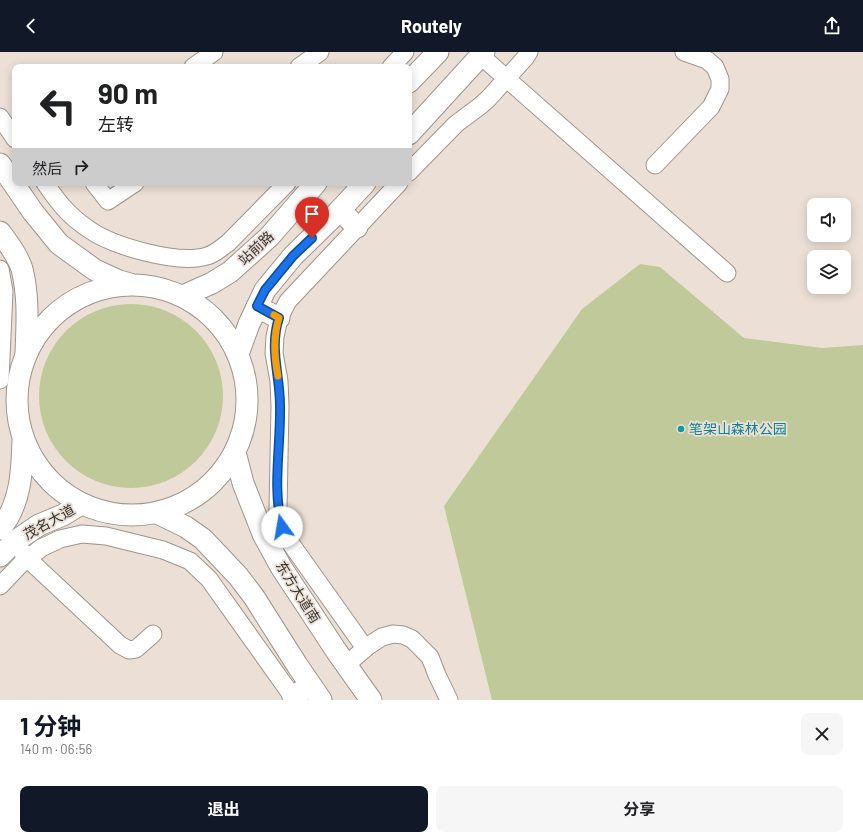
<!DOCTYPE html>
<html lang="zh">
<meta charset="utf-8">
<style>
:root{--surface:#fff;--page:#f6f6f6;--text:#202124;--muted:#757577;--accent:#111827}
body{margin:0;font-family:Barlow,"Noto Sans SC",sans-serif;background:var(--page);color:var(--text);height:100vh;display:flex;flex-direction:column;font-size:15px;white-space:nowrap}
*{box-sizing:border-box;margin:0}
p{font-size:13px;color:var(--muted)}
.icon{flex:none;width:22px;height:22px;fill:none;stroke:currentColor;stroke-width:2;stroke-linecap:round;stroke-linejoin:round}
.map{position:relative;height:648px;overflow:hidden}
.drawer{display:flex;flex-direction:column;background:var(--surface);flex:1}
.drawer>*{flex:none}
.banner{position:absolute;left:12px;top:12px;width:400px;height:122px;border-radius:8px;box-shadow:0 2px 10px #0003;background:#fff;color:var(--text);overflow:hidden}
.fabs{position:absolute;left:807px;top:146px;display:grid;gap:8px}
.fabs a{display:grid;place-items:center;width:44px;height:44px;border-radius:8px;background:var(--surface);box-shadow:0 2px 10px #0003;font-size:20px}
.pin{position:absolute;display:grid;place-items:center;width:34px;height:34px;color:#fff;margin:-41px -17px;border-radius:50% 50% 50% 0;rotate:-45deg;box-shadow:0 0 4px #0007}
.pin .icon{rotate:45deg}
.me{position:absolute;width:44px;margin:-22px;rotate:347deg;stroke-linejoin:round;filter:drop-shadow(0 0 3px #0008)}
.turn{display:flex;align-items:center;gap:14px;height:84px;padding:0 20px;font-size:18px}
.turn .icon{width:52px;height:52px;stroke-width:2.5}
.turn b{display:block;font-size:28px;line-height:34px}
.then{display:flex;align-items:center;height:38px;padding:0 20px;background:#0003;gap:8px;font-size:15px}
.round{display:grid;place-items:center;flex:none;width:42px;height:42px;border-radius:8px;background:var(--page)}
.overview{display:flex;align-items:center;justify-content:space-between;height:68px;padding:0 20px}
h1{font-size:24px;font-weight:700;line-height:30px;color:var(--accent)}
.primary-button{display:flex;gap:8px;margin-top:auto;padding:8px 20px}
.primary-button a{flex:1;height:46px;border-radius:8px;background:var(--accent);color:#fff;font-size:16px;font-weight:700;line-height:46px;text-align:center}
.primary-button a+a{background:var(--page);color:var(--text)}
header{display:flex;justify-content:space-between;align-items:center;height:52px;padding:0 20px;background:var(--accent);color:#fff;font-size:18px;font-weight:700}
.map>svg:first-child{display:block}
.green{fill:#bfc99a}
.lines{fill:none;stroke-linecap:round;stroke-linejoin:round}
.minor-casing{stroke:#9f948b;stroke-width:19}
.major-casing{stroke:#9f948b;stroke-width:23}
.minor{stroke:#fff;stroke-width:17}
.major{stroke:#fff;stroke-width:21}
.route-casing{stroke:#114b97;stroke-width:10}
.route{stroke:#1a73e8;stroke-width:7}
.slow{stroke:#f59e0b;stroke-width:7}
.culture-dot{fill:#0f9aa8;stroke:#ece0d6;stroke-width:1.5}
.labels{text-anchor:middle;stroke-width:3.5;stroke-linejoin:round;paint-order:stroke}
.street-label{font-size:14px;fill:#37332f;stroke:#ece0d6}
.culture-label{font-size:14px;fill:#0d838f;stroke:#ece0d6;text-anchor:start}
</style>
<header><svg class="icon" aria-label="back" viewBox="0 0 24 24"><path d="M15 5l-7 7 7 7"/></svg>Routely<svg class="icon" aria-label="share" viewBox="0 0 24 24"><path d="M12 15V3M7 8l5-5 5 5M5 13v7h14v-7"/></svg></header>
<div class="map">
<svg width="863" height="648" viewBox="0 0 863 648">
<rect width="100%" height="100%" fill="#ece0d6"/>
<g class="green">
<path d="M640,212L660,215L744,286L822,296L863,293V648H492L444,454L582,257Z"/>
<circle cx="131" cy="344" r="92"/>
</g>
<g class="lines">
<defs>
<g id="minor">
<path d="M481,4L727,221"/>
<path d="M193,15L214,0"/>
<path d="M299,15L320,0"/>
<path d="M391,15L405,0"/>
<path d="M0,65L15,87"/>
<path d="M655,113L711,55L720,37V27L715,15L707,8L684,0"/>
<path d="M409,120L456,72L480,54L488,47L525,6L529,0"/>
<path d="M45,131C58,150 68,163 87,176C111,194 178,213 207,204C215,202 222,195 228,191L287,131"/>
<path d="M94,131L108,149L135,131"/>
<path d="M0,217L4,239L0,328"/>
<path d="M21,498L28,507L120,593L129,598L136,597L153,582"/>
<path d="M0,534L21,512L41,496L60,487L82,482L106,484L163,498L190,509L209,527L295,648"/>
<path d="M365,596L289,489L282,475L278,458L280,354L279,329L274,301L275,285L279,266L288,249L399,131"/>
<path d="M346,613L368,594L382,585L393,582L403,583L412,587L430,605L437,623L449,648"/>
</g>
<g id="major">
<path d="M409,30L438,0"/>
<path d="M409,82L484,0"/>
<path d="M0,112L33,160L59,192L95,218L119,229L130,232"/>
<path d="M340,158L357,175"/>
<path d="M0,180C8,191 18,204 22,217C29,245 27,273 26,301"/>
<circle cx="132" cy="348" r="115"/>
<path d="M183,244L212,231L230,220L269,185L316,131"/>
<path d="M257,255L279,266"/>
<path d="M238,302L249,272L265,238L293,204L340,158L365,131"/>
<path d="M235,400L243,431L263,482L281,515L337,600L371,648"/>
<path d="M157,461L186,475L203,487L238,524L254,545L297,613L321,648"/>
<path d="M0,477C21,452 22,419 23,388"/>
<path d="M0,504L14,490L39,473L63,463L81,452"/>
<path d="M293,645L310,633"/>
</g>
</defs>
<use href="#minor" class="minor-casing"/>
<use href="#major" class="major-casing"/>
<use href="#minor" class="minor"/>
<use href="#major" class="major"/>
</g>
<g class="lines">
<defs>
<path id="route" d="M282,475C272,435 281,394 280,353C280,323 269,296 279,266L257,254L265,238L293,204L312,186"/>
</defs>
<use href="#route" class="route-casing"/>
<use href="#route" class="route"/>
<path class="slow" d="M274,263L279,266C273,285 274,304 278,324"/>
</g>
<circle class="culture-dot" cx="681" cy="377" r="4"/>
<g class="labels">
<g class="street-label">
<text transform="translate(256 196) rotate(-43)" y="5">站前路</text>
<text transform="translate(49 470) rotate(-29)" y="5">茂名大道</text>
<text transform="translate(298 540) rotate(58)" y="5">东方大道南</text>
</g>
<g class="culture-label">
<text x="689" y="382">笔架山森林公园</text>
</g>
</g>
</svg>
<div class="fabs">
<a><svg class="icon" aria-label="sound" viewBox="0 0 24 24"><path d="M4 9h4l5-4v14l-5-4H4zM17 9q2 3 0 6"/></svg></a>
<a><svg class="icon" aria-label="layers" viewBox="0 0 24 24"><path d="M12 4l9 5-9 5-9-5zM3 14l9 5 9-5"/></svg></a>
</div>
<div class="pin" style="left:312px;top:186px;background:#d93025"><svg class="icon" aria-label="arrive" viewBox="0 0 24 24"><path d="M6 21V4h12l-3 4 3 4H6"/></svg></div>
<svg class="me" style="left:282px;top:475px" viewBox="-20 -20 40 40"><circle r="19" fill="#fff"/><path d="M0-13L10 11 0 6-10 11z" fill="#1a73e8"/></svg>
<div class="banner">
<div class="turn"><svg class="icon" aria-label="left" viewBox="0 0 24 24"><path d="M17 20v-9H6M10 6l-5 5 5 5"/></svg><div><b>90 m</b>左转</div></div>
<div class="then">然后<svg class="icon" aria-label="right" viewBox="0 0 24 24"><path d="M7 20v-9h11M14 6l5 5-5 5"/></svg></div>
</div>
</div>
<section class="drawer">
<div class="overview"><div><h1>1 分钟</h1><p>140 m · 06:56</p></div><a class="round"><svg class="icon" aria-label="close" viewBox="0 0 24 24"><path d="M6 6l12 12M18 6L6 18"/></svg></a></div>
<div class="primary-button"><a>退出</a><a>分享</a></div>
</section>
